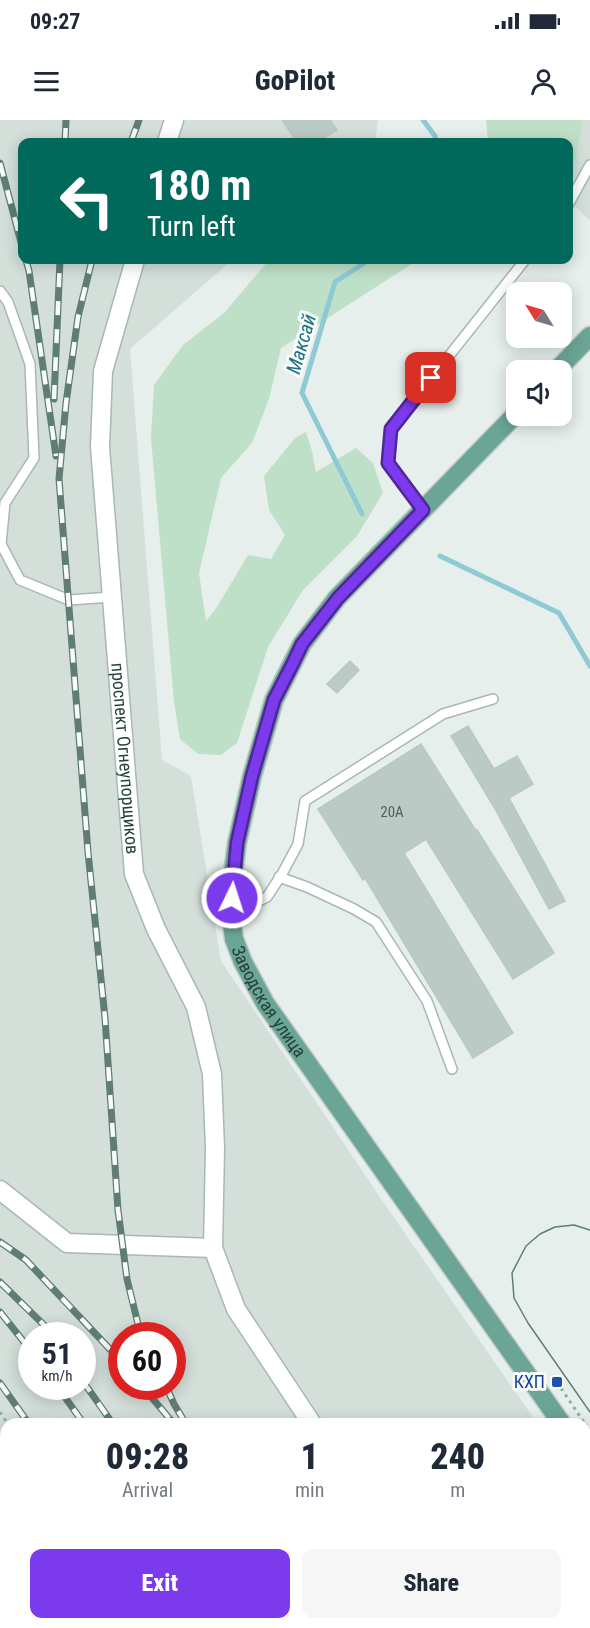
<!DOCTYPE html>
<meta charset="utf-8">
<style>
:root{--surface:#fff;--page:#f6f6f7;--text:#1f2937;--muted:#747a83;--accent:#7c3aed}
body{margin:0;font-family:"Roboto Condensed",sans-serif;background:var(--page);color:var(--text);height:100vh;display:flex;flex-direction:column;font-size:22px;white-space:nowrap}
*{box-sizing:border-box;margin:0}
p{font-size:20px;color:var(--muted)}
.icon{flex:none;width:33px;height:33px;fill:none;stroke:currentColor;stroke-width:2;stroke-linecap:round;stroke-linejoin:round}
.map{position:relative;flex:1;overflow:hidden}
.sheet{position:absolute;left:0px;top:1298px;width:591px;height:212px;display:flex;flex-direction:column;background:var(--surface);border-radius:18px 18px 0 0;box-shadow:0 3px 15px #0003}
.sheet>*{flex:none}
.guide{position:absolute;left:18px;top:18px;width:555px;height:126px;border-radius:12px;box-shadow:0 3px 15px #0003;background:#00695c;color:#fff;overflow:hidden}
.needle{width:39px;rotate:307deg}
.controls{position:absolute;left:506px;top:162px;display:grid;gap:12px}
.controls a{display:grid;place-items:center;width:66px;height:66px;border-radius:12px;background:var(--surface);box-shadow:0 3px 15px #0003;font-size:30px}
.speed{position:absolute;left:18px;top:1202px;display:flex;gap:12px;font-size:30px;font-weight:700;text-align:center}
.speed>*{display:grid;place-content:center;width:78px;height:78px;border-radius:50%;background:var(--surface);box-shadow:0 3px 15px #0003;line-height:1}
.speed small{font-size:15px;font-weight:400}
.speed .limit{border:9px solid #d22;background:#fff;color:#111}
.pin{position:absolute;display:grid;place-items:center;width:51px;height:51px;color:#fff;margin:-26px;border-radius:12px;box-shadow:0 3px 9px #0006}
.me{position:absolute;width:66px;margin:-33px;rotate:4deg;stroke-linejoin:round;filter:drop-shadow(0 0 4px #0008)}
.turn{display:flex;align-items:center;gap:21px;height:126px;padding:0 30px;font-size:27px}
.turn .icon{width:78px;height:78px;stroke-width:2.5}
.turn b{display:block;font-size:42px;line-height:51px}
.eta{display:flex;justify-content:space-evenly;align-items:center;height:102px;text-align:center}
.eta b{font-size:36px;font-weight:800;line-height:42px}
.action{display:flex;gap:12px;margin-top:auto;padding:12px 30px}
.action a{flex:1;height:69px;border-radius:12px;background:var(--accent);color:#fff;font-size:24px;font-weight:800;line-height:69px;text-align:center}
.action a+a{background:var(--page);color:var(--text)}
.status{display:flex;justify-content:space-between;align-items:center;height:42px;padding:0 30px;background:var(--surface);direction:ltr}
.status svg{height:16px;fill:currentColor}
header{display:flex;justify-content:space-between;align-items:center;height:78px;padding:0 30px;background:var(--surface);font-size:27px;font-weight:800}
.map>svg:first-child{display:block}
.built{fill:#d4dfda;fill-rule:evenodd}
.green{fill:#bfe0c8}
.lines{fill:none;stroke-linecap:round;stroke-linejoin:round}
.stream{stroke:#8ec9d4;stroke-width:5}
.building{fill:#bbcac4;stroke:#b8c9c2;stroke-width:1.5}
.lane-casing{stroke:#a8b8b2;stroke-width:12}
.street-casing{stroke:#a8b8b2;stroke-width:21}
.primary-casing{stroke:#c2cac8;stroke-width:21}
.path{stroke:#86b3a5;stroke-width:3;stroke-dasharray:3 4.5;stroke-linecap:butt}
.lane{stroke:#fff;stroke-width:9}
.street{stroke:#fff;stroke-width:18}
.primary{stroke:#6aa596;stroke-width:18}
.tram{stroke:#5f7d75;stroke-width:1.5}
.rail-casing{stroke:#5f7d75;stroke-width:7}
.rail{stroke:#f7fbf9;stroke-width:4.5;stroke-dasharray:14;stroke-linecap:butt}
.route-casing{stroke:#51269a;stroke-width:15}
.route{stroke:#7c3aed;stroke-width:10}
.transit-dot{fill:#1a4fb4;stroke:#f7fbf9;stroke-width:2}
.labels{text-anchor:middle;stroke-width:6;stroke-linejoin:round;paint-order:stroke}
.number-label{font-size:15px;fill:#4a645c}
.street-label{font-size:18px;fill:#24423a;stroke:#f7fbf9}
.transit-label{font-size:18px;fill:#164399;stroke:#f7fbf9;text-anchor:end}
.water-label{font-size:20px;font-style:italic;fill:#1c6f80;stroke:#f7fbf9}
</style>
<div class="status"><b>09:27</b><svg viewBox="0 0 49 12"><path d="M0 12V9h3v3zM5 12V6h3v6zM10 12V3h3v9zM15 12V0h3v12zM26 1h20v11H26zM47 4h2v5h-2z"/></svg></div>
<header><svg class="icon" aria-label="menu" viewBox="0 0 24 24"><path d="M4 6h16M4 12h16M4 18h16"/></svg>GoPilot<svg class="icon" aria-label="person" viewBox="0 0 24 24"><circle cx="12" cy="8" r="4"/><path d="M4 21q1-7 8-7t8 7"/></svg></header>
<div class="map">
<svg width="590" height="1508" viewBox="0 0 590 1508">
<rect width="100%" height="100%" fill="#e6efeb"/>
<g class="built">
<path d="M0,0H378L375,22H22V140H232L130,229L162,640L191,656L221,841L388,1089L537,1303L6,1304V1503H540L533,1508H0ZM32,1215H82V1266H32ZM122,1215H172V1266H122Z"/>
<path d="M503,0H590V101L569,81L568,22Z"/>
<path d="M585,1372L590,1379V1464L585,1468Z"/>
</g>
<g class="green">
<path d="M486,0H583L575,42L569,54L568,22H488Z"/>
<path d="M269,140H418L281,228L269,279L252,323L221,358L199,453L206,501L217,487L248,435L271,439L285,415L269,390L264,356L295,318L306,312L312,331L316,352L356,328L373,343L383,373L357,416L303,470L268,527L237,623L221,635L198,634L180,619L174,582L151,318L154,265L183,225L225,192Z"/>
</g>
<g class="lines">
<g class="stream">
<path d="M423,0L435,16L436,22"/>
<path d="M362,394L302,273L335,162L369,140"/>
<path d="M440,436L559,493L590,546"/>
</g>
</g>
<g class="building">
<path d="M282,0H330L337,10L317,22H297Z"/>
<path d="M350,541L359,550L337,573L327,564Z"/>
<path d="M468,606L494,649L517,636L533,664L509,678L565,781L549,789L494,687L451,616Z"/>
<path d="M421,624L476,711L477,710L554,833L513,859L426,719L404,733L513,913L473,938L365,758L363,760L318,689Z"/>
</g>
<g class="lines">
<defs>
<g id="lane">
<path d="M568,85L590,45"/>
<path d="M0,171L8,182L30,244L34,338L5,383L1,424L20,460L69,480L112,477"/>
<path d="M423,390L388,343L391,309L525,140"/>
<path d="M279,757L307,767L354,789L376,802L427,881L452,949"/>
<path d="M231,795L267,777L282,754L298,724L305,681L443,594L493,579"/>
</g>
<g id="street">
<path d="M167,22L174,0"/>
<path id="s1" d="M135,140L103,251L100,327L134,754L156,809L196,887L212,954L215,1028L213,1128L236,1189L312,1304"/>
<path d="M0,1070L67,1123L213,1128"/>
<path d="M0,1345L6,1353"/>
<path d="M112,1503L116,1508"/>
<path d="M445,1503L448,1508"/>
<path d="M378,1508L386,1503"/>
</g>
<g id="primary">
<path d="M557,250L590,216"/>
<path id="s2" d="M516,294L337,478L302,524L274,580L252,656L237,723L232,762L231,795L234,819L243,842L265,883L562,1304"/>
<path d="M585,1337L590,1344"/>
</g>
</defs>
<use href="#lane" class="lane-casing"/>
<use href="#street" class="street-casing"/>
<use href="#primary" class="primary-casing"/>
<g class="path">
<path d="M557,1262L585,1304"/>
<path d="M0,1292L8,1304"/>
<path d="M585,1304L590,1311"/>
<path d="M585,1476L590,1472"/>
<path d="M149,1503L153,1508"/>
<path d="M544,1508L551,1503"/>
</g>
<use href="#lane" class="lane"/>
<use href="#street" class="street"/>
<use href="#primary" class="primary"/>
<path class="tram" d="M590,1110L574,1105L555,1107L540,1114L526,1126L512,1153L514,1178L528,1203L590,1292"/>
<defs>
<g id="rail">
<path d="M65,22L66,0"/>
<path d="M131,22L139,0"/>
<path d="M0,43L22,126"/>
<path d="M26,140L29,151L56,336"/>
<path d="M92,140L78,197L66,283L59,359L88,732L105,898L118,1090L127,1159L138,1204L143,1215"/>
<path d="M54,279L60,140"/>
<path d="M0,1122L26,1140L122,1242"/>
<path d="M0,1162L45,1206L51,1215"/>
<path d="M0,1192L32,1232"/>
<path d="M82,1260L113,1304"/>
<path d="M0,1263L29,1304"/>
<path d="M57,1266L84,1304"/>
<path d="M142,1266L174,1304"/>
<path d="M166,1266L174,1284L186,1304"/>
<path d="M169,1503L172,1508"/>
<path d="M222,1503L226,1508"/>
<path d="M253,1503L256,1508"/>
<path d="M324,1503L328,1508"/>
<path d="M337,1503L340,1508"/>
</g>
</defs>
<use href="#rail" class="rail-casing"/>
<use href="#rail" class="rail"/>
</g>
<g class="lines">
<defs>
<path id="route" d="M232,778L237,723L252,656L274,580L293,543L302,524L338,478L423,390L388,343L391,309L431,258"/>
</defs>
<use href="#route" class="route-casing"/>
<use href="#route" class="route"/>
</g>
<rect class="transit-dot" x="551" y="1256" width="12" height="12" rx="3"/>
<g class="labels">
<g class="number-label">
<text x="392" y="697">20А</text>
</g>
<g class="street-label">
<text dy="6" stroke="none"><textPath href="#s1" startOffset="504">проспект Огнеупорщиков</textPath></text>
<text dy="6" stroke="none"><textPath href="#s2" startOffset="693">Заводская улица</textPath></text>
</g>
<g class="transit-label">
<text x="545" y="1268">КХП</text>
</g>
<g class="water-label">
<text transform="translate(301 224) rotate(-74)" y="7">Максай</text>
</g>
</g>
</svg>
<div class="controls">
<a><svg class="needle" viewBox="-14 -14 28 28"><path d="M0-13l5 13h-10z" fill="#e53935"/><path d="M0 13l5-13h-10z" fill="#747a83"/></svg></a>
<a><svg class="icon" aria-label="sound" viewBox="0 0 24 24"><path d="M4 9h4l5-4v14l-5-4H4zM17 9q2 3 0 6"/></svg></a>
</div>
<div class="speed"><div>51<small>km/h</small></div><div class="limit">60</div></div>
<div class="pin" style="left:431px;top:258px;background:#d93025"><svg class="icon" aria-label="arrive" viewBox="0 0 24 24"><path d="M6 21V4h12l-3 4 3 4H6"/></svg></div>
<svg class="me" style="left:232px;top:778px" viewBox="-20 -20 40 40"><circle r="17" fill="#7c3aed" stroke="#fff" stroke-width="3"/><path d="M0-11L8 9 0 5-8 9z" fill="#fff"/></svg>
<div class="guide">
<div class="turn"><svg class="icon" aria-label="left" viewBox="0 0 24 24"><path d="M17 20v-9H6M10 6l-5 5 5 5"/></svg><div><b>180 m</b>Turn left</div></div>
</div>
<section class="sheet">
<div class="eta">
<div><b>09:28</b><p>Arrival</p></div>
<div><b>1</b><p>min</p></div>
<div><b>240</b><p>m</p></div>
</div>
<div class="action"><a>Exit</a><a>Share</a></div>
</section>
</div>
